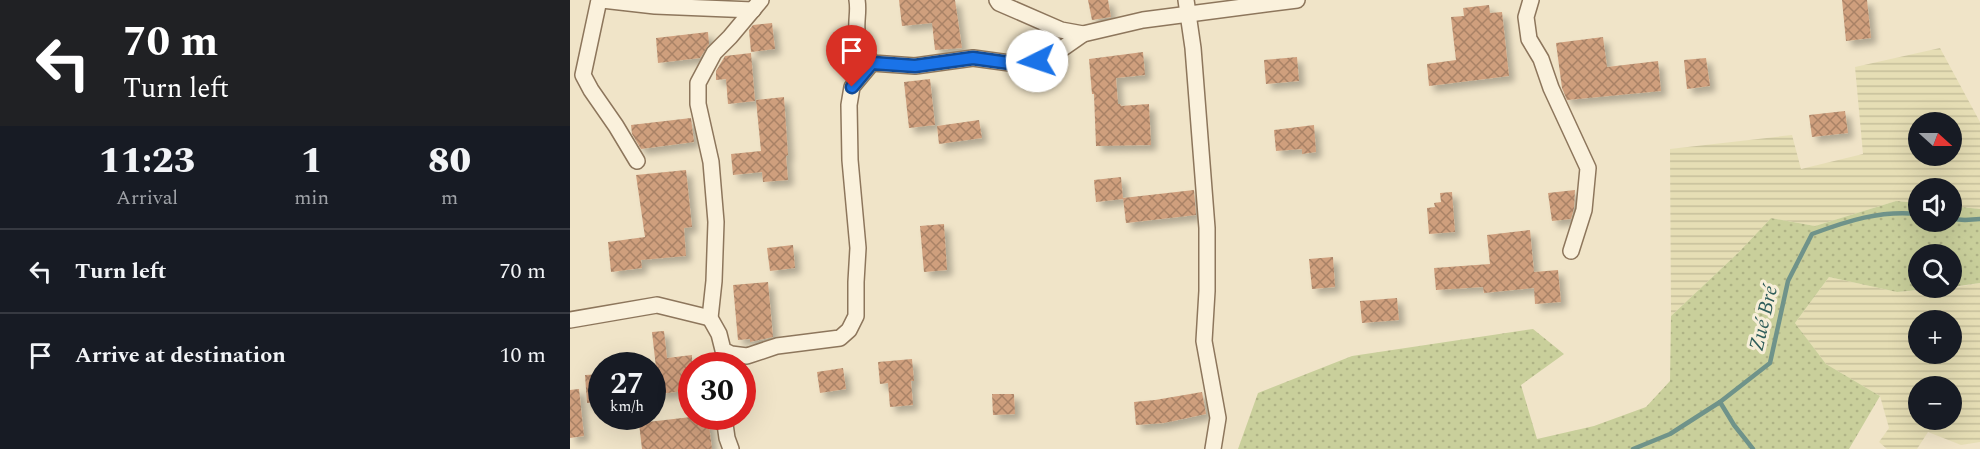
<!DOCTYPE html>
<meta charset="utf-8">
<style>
:root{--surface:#171b24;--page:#242831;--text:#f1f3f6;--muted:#9ea1a6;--line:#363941}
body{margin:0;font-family:Spectral,serif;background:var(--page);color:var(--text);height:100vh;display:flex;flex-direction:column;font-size:22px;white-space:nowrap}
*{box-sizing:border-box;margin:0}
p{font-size:20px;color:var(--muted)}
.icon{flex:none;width:33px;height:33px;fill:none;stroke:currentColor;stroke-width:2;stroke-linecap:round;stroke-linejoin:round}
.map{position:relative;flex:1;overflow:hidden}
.details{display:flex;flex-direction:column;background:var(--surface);width:570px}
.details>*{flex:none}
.hud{background:#202124;color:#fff;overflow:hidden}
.needle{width:39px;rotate:111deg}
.fabs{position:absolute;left:1338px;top:112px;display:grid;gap:12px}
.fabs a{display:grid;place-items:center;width:54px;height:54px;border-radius:50%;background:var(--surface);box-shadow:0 6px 24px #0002;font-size:30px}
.speed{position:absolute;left:18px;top:352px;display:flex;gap:12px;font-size:30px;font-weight:700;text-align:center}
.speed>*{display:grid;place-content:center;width:78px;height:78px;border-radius:50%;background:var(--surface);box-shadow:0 6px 24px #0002;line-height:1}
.speed small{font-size:15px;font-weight:400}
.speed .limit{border:9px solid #d22;background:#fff;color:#111}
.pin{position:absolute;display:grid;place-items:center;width:51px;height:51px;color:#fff;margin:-62px -26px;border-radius:50% 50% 50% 0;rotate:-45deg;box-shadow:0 0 6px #0007}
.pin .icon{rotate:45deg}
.me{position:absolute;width:66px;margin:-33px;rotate:266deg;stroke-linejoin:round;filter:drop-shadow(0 0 4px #0008)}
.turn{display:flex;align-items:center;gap:21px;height:126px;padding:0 24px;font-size:27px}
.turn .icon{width:78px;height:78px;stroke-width:2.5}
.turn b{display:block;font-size:42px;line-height:51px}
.eta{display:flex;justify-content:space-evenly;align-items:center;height:102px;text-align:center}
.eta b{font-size:36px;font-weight:800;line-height:42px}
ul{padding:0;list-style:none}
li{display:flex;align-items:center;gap:18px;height:84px;padding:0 24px;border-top:2px solid var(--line)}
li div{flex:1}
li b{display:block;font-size:22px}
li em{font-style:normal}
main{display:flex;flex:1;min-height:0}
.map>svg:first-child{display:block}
.farmland{fill:url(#farmland-rules);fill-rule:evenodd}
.grass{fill:url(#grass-dots)}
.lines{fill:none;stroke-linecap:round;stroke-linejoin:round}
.stream{stroke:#6f938a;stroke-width:4.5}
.building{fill:url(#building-cross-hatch);filter:url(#shadow)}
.street-casing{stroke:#8d765c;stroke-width:18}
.street{stroke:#faf1dc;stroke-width:15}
.route-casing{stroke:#114b97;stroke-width:15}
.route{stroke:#1a73e8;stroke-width:10}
.labels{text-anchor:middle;stroke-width:6;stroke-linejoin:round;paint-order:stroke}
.water-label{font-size:21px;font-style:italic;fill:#2f5d5a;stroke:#f7eed8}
</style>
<main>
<section class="details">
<div class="hud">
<div class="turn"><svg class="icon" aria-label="left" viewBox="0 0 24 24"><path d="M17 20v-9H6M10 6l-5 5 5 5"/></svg><div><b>70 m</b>Turn left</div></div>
</div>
<div class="eta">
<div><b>11:23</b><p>Arrival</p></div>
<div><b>1</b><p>min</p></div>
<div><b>80</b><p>m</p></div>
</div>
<ul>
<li><svg class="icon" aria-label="left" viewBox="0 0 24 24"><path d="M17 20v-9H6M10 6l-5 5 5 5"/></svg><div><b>Turn left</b></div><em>70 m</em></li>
<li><svg class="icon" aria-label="arrive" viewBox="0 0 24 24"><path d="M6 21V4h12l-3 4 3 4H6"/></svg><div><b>Arrive at destination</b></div><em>10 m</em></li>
</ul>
</section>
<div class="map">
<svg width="1410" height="449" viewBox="0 0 1410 449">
<defs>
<pattern id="farmland-rules" width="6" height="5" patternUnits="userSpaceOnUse" patternTransform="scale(1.5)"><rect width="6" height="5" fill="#e6deb5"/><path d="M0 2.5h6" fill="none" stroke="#c6bf9b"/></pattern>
<pattern id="grass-dots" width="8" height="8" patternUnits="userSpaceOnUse" patternTransform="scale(1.5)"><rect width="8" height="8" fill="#c9cf9b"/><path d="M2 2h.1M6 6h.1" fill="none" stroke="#aeb285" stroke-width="1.8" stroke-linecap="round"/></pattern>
<pattern id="building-cross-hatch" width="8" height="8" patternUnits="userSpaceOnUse" patternTransform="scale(1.5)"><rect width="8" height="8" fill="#cf9f7d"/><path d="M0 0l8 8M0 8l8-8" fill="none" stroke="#a98266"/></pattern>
<filter id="shadow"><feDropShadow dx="5.5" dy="5.5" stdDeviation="3" flood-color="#0004"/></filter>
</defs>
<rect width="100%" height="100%" fill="#f0e4c8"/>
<g class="farmland">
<path d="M1370,48L1410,122V209L1382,206V189H1348V203L1326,201L1245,226L1201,218L1169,252L1101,316L1100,149L1222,135L1231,169L1293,154L1285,67ZM1348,123H1382V156H1348Z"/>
<path d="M1259,277L1327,292L1382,288L1410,283V442L1391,445L1358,432L1347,449H1317L1309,442L1319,428L1310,396L1256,364L1225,323ZM1348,321H1382V354H1348ZM1348,387H1382V420H1348Z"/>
</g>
<path class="grass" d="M1326,201L1348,203V222H1382V206L1410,209V283L1382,287V255H1348V288H1370L1327,292L1259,277L1225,323L1256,364L1310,396L1279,449H668L688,393L782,356L963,329L994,354L951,385L967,439L1024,426L1076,407L1100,381L1101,316L1169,252L1201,218L1245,226Z"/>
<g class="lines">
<g class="stream">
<path d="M1382,219L1395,220L1410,219"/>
<path d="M1150,402L1164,425L1183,449"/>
<path d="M1063,449L1100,434L1150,402L1200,363L1218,281L1242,234C1277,221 1311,210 1348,214"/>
</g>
</g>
<g class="building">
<path d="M329,0H385L392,48L365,50L362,23L332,26Z"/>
<path d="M518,0H538L541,17L522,20Z"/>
<path d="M1272,0H1297L1301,38L1276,41Z"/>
<path d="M919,5L920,13L932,12L939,76L859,86L857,64L886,60L881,17L894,16L893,8Z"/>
<path d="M202,23L205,49L181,52L179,30L183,25Z"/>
<path d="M138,32L139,44L130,58L88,63L86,38Z"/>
<path d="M1033,37L1037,67L1088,61L1091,91L997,100L992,88L986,43Z"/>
<path d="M573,52L575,75L546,78L548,104H550L551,106L579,104L581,145L526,146L524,94H522L519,59Z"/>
<path d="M181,53L185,101L158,104L156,79L146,80V71L155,56Z"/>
<path d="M727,57L729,81L696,84L694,60Z"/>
<path d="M1136,58L1140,86L1117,89L1114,60Z"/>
<path d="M360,79L365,125L339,128L334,82Z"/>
<path d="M214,97L218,155L216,156L218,180L193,182L192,172L163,175L161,154L191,151L186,100Z"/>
<path d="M1275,111L1278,133L1242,137L1239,115Z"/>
<path d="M121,118L124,142L71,149L62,134L61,125Z"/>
<path d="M409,120L412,138L369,144L367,126Z"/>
<path d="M744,125L746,152L732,154V149L706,151L704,130Z"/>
<path d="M116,170L122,227L114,228L116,256L71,260L72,268L41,272L38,242L75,237L66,175Z"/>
<path d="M551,177L553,199L526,202L524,180Z"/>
<path d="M624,190L626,215L556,223L553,198Z"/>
<path d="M1005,190L1004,208L1001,219L982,221L978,193Z"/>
<path d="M882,192L885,232L859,234L857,208L865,207L864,203L871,202L870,193Z"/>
<path d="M374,224L377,270L354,272L350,226Z"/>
<path d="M960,230L964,272L988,270L991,302L965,304L964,288L914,293L913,287L866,290L864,268L920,264L917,235Z"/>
<path d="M223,245L225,268L200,271L197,248Z"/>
<path d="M763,257L765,287L742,289L739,259Z"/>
<path d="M198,282L203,337L180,342V339L168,340L163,285Z"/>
<path d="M827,298L829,320L792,323L790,301Z"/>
<path d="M94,331L97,358L122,355V390L89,394L82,332Z"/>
<path d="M342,359L344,381H341L343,405L320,407L318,383L310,384L308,362Z"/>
<path d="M273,368L276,389L250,393L247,372Z"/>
<path d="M32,374V402L17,403L15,375Z"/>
<path d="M9,389L14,436L0,438V390Z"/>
<path d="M632,392L636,414L594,423L566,425L564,402L585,400Z"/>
<path d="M422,394H444L445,414L423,415Z"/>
<path d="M121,417H138L142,449H72L69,423Z"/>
</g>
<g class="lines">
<defs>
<g id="street">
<path d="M29,0L13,75L21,90L46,126L67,161"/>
<path d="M32,0L85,6L183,10"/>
<path d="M191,0L160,37L144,53L128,83V104L141,162L146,222L144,281L140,318L149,334L153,350L161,354L177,356L207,346L270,338L279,330L286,316V282L288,248L280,160L279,105L282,87L302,63"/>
<path d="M287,0C289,11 286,20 287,30C288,42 296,53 302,63L345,66L403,58L454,65L480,57L513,34L573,20L727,0"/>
<path d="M427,0L429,3L491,30L513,34"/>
<path d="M616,0L623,48L637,228V291L634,341L648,418L643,449"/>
<path d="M961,0L956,17L959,39L971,59L981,88L1018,168L1014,210L1001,251"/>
<path d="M0,320L87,305L140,318"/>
<path d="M154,417L157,438L161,449"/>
</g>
</defs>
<use href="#street" class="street-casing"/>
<use href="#street" class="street"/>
</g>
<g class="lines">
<defs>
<path id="route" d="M282,87L302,63L345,66L403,58L454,65L467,61"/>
</defs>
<use href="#route" class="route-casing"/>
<use href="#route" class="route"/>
</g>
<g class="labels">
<g class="water-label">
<text transform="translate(1193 318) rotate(-77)" y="7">Zué Bré</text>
</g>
</g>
</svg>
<div class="fabs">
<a><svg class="needle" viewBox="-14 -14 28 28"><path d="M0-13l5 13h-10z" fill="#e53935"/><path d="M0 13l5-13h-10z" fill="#9ea1a6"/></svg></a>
<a><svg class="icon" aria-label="sound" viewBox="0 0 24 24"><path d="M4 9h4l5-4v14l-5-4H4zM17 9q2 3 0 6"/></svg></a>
<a><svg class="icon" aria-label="search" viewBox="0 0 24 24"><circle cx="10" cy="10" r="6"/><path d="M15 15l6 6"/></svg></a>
<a>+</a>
<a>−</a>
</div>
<div class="speed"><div>27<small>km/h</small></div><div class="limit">30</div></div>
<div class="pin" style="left:282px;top:87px;background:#d93025"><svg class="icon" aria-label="arrive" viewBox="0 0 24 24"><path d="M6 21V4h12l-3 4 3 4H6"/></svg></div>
<svg class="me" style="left:467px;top:61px" viewBox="-20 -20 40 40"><circle r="19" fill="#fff"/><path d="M0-13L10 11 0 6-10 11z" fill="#1a73e8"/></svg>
</div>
</main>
